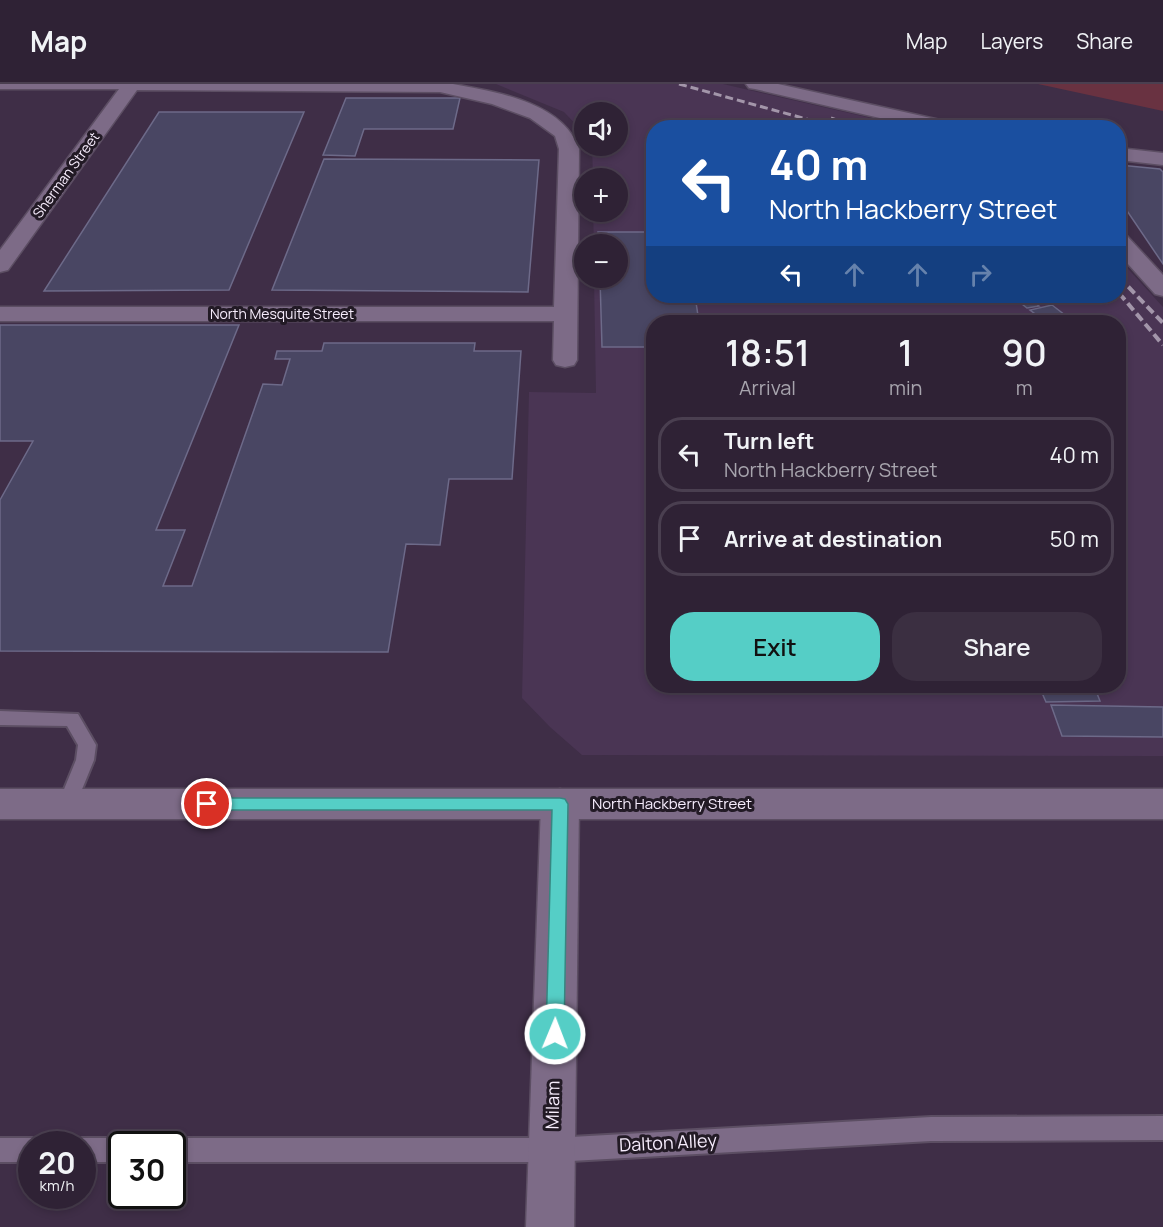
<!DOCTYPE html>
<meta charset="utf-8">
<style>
:root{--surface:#2f2235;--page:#3b2f41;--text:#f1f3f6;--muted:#a7a4ad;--line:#4a3f50;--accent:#55cec6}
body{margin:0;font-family:Manrope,sans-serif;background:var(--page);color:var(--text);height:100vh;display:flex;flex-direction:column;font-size:22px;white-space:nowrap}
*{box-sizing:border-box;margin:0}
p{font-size:20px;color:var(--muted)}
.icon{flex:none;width:33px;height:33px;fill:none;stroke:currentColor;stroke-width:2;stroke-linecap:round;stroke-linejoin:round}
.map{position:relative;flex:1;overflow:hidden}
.details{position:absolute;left:646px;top:231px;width:480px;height:378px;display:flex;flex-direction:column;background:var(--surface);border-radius:24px;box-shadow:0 3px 9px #0003,0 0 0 2px var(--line)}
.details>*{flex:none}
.guide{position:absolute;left:646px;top:36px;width:480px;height:183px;border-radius:24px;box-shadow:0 3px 9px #0003,0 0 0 2px var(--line);background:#1a4fa0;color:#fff;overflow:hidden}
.buttons{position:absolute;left:574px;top:18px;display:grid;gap:12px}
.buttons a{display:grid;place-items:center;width:54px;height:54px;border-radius:50%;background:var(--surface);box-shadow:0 3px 9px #0003,0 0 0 2px var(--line);font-size:30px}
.speed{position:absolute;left:18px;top:1047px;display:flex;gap:12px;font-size:30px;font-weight:700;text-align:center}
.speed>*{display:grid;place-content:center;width:78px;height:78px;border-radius:50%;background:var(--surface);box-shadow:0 3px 9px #0003,0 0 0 2px var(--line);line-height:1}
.speed small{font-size:15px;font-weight:400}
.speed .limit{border:3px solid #111;border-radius:9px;background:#fff;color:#111}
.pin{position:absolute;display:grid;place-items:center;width:51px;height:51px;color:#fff;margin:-26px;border:3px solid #fff;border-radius:50%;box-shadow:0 2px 6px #0007}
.me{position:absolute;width:66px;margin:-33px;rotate:1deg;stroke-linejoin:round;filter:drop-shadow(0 0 4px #0008)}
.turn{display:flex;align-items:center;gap:21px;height:126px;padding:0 24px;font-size:27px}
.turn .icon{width:78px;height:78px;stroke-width:2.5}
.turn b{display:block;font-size:42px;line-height:51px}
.lanes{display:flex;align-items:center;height:57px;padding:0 24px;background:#0003;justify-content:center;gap:30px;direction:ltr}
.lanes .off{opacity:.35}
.eta{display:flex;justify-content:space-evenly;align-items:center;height:102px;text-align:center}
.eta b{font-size:36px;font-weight:600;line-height:42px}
.primary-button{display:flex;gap:12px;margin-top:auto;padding:12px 24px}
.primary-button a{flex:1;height:69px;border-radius:24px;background:var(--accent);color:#111;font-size:24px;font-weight:600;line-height:69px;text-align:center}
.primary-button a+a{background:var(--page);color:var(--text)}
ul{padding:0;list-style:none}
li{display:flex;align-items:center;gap:18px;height:75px;margin:0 12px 9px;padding:0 12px;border:3px solid var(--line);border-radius:24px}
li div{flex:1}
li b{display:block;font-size:22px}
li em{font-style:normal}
header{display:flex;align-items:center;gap:36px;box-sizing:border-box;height:84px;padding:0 30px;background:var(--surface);border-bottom:2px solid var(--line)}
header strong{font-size:28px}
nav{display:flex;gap:33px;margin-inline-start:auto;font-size:21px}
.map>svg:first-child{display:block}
.built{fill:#4a3554;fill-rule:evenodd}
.green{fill:#693241}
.building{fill:#494663;stroke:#6d6a89;stroke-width:1.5}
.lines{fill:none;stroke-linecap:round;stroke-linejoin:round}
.lane-casing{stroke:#5c4e63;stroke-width:4}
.street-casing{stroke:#5c4e63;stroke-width:3}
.secondary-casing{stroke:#5c4e63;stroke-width:3}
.lane{fill:#7d6b87;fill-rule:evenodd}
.street{fill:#7d6b87;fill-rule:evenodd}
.secondary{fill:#7d6b87;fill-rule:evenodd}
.rail-far1{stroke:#a396aa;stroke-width:3;stroke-dasharray:8 4;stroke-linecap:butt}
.rail{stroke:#a396aa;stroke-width:4;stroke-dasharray:9 4.5;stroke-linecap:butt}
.route{fill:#55cec6;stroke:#378681;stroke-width:1.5}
.labels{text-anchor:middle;stroke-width:6;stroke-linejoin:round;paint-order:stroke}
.far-street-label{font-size:14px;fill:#f6ecfc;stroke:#221a25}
.street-label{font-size:15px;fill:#f6ecfc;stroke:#221a25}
.near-street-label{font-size:18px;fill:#f6ecfc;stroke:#221a25}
</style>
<header>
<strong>Map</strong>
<nav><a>Map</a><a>Layers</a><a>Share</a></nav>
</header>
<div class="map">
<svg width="1163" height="1143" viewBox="0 0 1163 1143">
<rect width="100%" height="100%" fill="#3f2e47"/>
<path class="built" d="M496,0H723L910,43L654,44V212H1119V175L1163,223V672L582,671L550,643L522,614L529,308L596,309L594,194H618V160H594L593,128H618V94H593L592,62H618V28H585V50L564,28ZM654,238H1119V602H654Z"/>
<path class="green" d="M1038,0H1163V27Z"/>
<g class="building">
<path d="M346,14H460L453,45H364L355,72L323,71Z"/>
<path d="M159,28H304L229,206L44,207Z"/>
<path d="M324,75L539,76L528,208L272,206Z"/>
<path d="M1119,81L1160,85L1163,88V180L1119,115Z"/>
<path d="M598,148H654V212H695L699,238H654V263H602L600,194H618V160H599Z"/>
<path d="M1026,212L1039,222L1027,224L1013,213Z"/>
<path d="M1052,221L1074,238H1046L1030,226Z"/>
<path d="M0,241H239L156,446H185L163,502H192L263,300L282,301L290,275H275L277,267H322L324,259H475L474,267H521L512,395H449L440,461L406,460L388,568L0,567V416L33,357H0Z"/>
<path d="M1039,602H1094L1100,617L1046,618Z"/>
<path d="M1051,621L1163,623V653L1062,652Z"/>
</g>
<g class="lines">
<defs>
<g id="lane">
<path d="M0,627L78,630L96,661L94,676L74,725L67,728L60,725L58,720L76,676L78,661L67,642L0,641Z"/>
<path d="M1163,1032V1056L931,1057L553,1078H172V1060H163L172,1054H553L931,1033Z"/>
<path d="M0,1054H32L41,1060H32V1078H0Z"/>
<path d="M82,1054H122L131,1060H122V1078H82V1060H73Z"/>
</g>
<g id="street">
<path d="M0,0H453C496,8 563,18 579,65L577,276L574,281L565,283L556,281L553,276L554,237H0V223H554L559,65L555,52L530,34L492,20L440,8L137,6L8,186L0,188V166L119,5H0Z"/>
<path d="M1119,151L1127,152L1163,191V212L1155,210L1119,170Z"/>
<path d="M560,705L573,709L579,720L574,1143H526L541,720L547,709Z"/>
</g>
<g id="secondary">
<path d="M746,0H778L949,38L956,40L958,44H923L755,5L749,4Z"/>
<path d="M1119,64L1163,69V81L1119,76Z"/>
<rect x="0" y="705" width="1163" height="30"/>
</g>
</defs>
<use href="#lane" class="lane-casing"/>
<use href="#street" class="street-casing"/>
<use href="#secondary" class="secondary-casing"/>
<use href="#lane" class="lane"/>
<use href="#street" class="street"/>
<use href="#secondary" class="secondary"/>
<g class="rail-far1">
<path d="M679,0L839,44"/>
<path d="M831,34L860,44"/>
</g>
<g class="rail">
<path d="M1119,193L1163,239"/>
<path d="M1119,209L1163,261"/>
</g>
</g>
<path class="route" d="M207,714H560L565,715L568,720L564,950L561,957L555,959L549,957L546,950L552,726H207L202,724L200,720L202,715Z"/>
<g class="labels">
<g class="far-street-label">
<text transform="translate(66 91) rotate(-54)" y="5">Sherman Street</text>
<text x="282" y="235">North Mesquite Street</text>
</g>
<g class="street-label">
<text x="672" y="725">North Hackberry Street</text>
</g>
<g class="near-street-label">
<text transform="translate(553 1021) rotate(-89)" y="6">Milam</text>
<text transform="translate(668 1059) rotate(-3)" y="6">Dalton Alley</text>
</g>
</g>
</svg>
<div class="buttons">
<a><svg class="icon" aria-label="sound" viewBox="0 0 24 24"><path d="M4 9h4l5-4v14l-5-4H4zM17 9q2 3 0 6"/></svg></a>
<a>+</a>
<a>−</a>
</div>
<div class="speed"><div>20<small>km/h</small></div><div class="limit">30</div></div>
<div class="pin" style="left:207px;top:720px;background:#d93025"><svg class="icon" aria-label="arrive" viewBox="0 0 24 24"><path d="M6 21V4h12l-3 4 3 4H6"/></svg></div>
<svg class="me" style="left:555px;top:950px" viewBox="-20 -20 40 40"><circle r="17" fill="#55cec6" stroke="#fff" stroke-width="3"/><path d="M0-11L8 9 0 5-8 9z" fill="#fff"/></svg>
<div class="guide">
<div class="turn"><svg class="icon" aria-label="left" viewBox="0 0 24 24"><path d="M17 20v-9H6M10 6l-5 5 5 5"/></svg><div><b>40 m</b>North Hackberry Street</div></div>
<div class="lanes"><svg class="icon" aria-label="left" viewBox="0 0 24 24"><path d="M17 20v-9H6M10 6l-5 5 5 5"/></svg><svg class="icon off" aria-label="ahead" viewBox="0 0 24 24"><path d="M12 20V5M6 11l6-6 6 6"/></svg><svg class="icon off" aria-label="ahead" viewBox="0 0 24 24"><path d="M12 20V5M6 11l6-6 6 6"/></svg><svg class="icon off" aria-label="right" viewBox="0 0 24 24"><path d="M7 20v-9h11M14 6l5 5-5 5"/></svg></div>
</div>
<section class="details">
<div class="eta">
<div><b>18:51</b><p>Arrival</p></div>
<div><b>1</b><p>min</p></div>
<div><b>90</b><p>m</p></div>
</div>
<ul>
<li><svg class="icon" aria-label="left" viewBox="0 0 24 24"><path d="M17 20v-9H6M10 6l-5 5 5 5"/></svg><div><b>Turn left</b><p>North Hackberry Street</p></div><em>40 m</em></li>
<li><svg class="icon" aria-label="arrive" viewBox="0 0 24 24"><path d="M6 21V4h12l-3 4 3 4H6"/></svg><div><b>Arrive at destination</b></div><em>50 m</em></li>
</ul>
<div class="primary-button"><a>Exit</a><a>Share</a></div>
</section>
</div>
